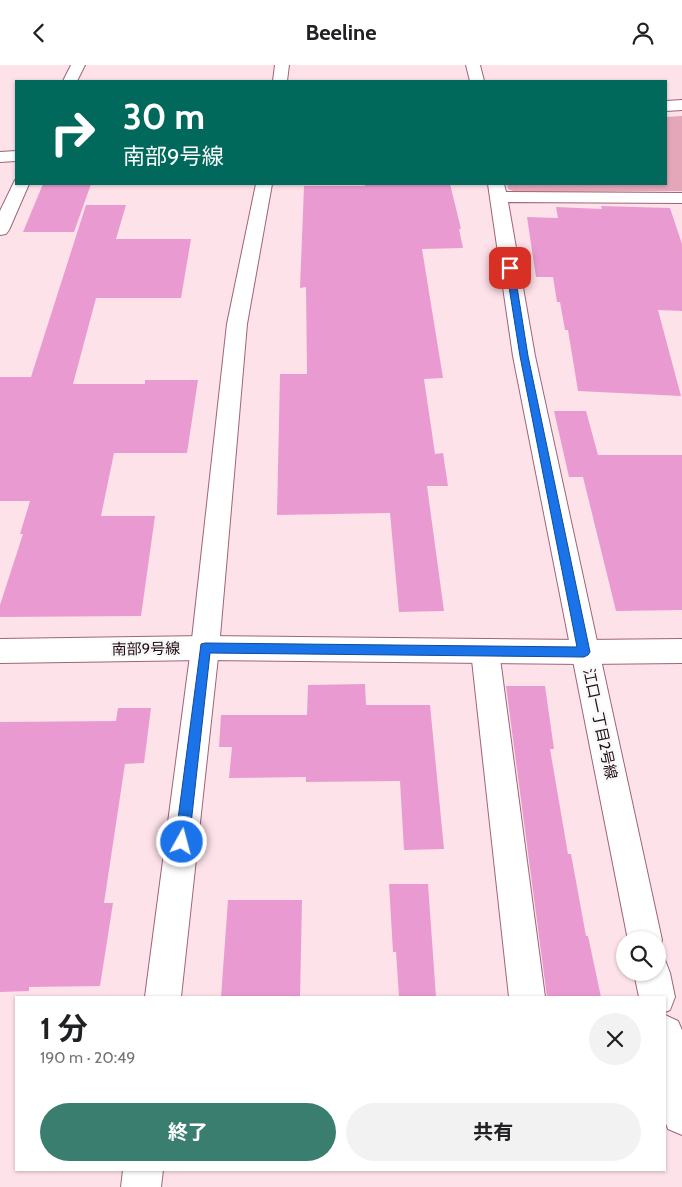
<!DOCTYPE html>
<html lang="ja">
<meta charset="utf-8">
<style>
:root{--surface:#fff;--page:#f2f2f2;--text:#202124;--muted:#757577;--accent:#3a7e70}
body{margin:0;font-family:Cabin,"Noto Sans JP",sans-serif;background:var(--page);color:var(--text);height:100vh;display:flex;flex-direction:column;font-size:19px;white-space:nowrap}
*{box-sizing:border-box;margin:0}
p{font-size:16px;color:var(--muted)}
.icon{flex:none;width:28px;height:28px;fill:none;stroke:currentColor;stroke-width:2;stroke-linecap:round;stroke-linejoin:round}
.map{position:relative;flex:1;overflow:hidden}
.details{position:absolute;left:15px;top:931px;width:651px;height:175px;display:flex;flex-direction:column;background:var(--surface);border-radius:0px;box-shadow:0 1px 4px #0004}
.details>*{flex:none}
.guide{position:absolute;left:15px;top:15px;width:652px;height:105px;border-radius:0px;box-shadow:0 1px 4px #0004;background:#00695c;color:#fff;overflow:hidden}
.tools{position:absolute;left:616px;top:866px;display:grid;gap:10px}
.tools a{display:grid;place-items:center;width:50px;height:50px;border-radius:50%;background:var(--surface);box-shadow:0 1px 4px #0004;font-size:25px}
.pin{position:absolute;display:grid;place-items:center;width:42px;height:42px;color:#fff;margin:-21px;border-radius:10px;box-shadow:0 2px 8px #0006}
.me{position:absolute;width:55px;margin:-28px;rotate:7deg;stroke-linejoin:round;filter:drop-shadow(0 0 4px #0008)}
.turn{display:flex;align-items:center;gap:18px;height:105px;padding:0 25px;font-size:22px}
.turn .icon{width:65px;height:65px;stroke-width:2.5}
.turn b{display:block;font-size:35px;line-height:42px}
.round{display:grid;place-items:center;flex:none;width:52px;height:52px;border-radius:26px;background:var(--page)}
.overview{display:flex;align-items:center;justify-content:space-between;height:85px;padding:0 25px}
h1{font-size:30px;font-weight:700;line-height:38px}
.button{display:flex;gap:10px;margin-top:auto;padding:10px 25px}
.button a{flex:1;height:58px;border-radius:30px;background:var(--accent);color:#fff;font-size:20px;font-weight:700;line-height:58px;text-align:center}
.button a+a{background:var(--page);color:var(--text)}
header{display:flex;justify-content:space-between;align-items:center;height:65px;padding:0 25px;background:var(--surface);font-size:22px;font-weight:700}
.map>svg:first-child{display:block}
.green{fill:#e4a6b9}
.building{fill:#e99bd1}
.lines{fill:none;stroke-linecap:round;stroke-linejoin:round}
.street-casing{stroke:#9f6477;stroke-width:2}
.secondary-casing{stroke:#9f6477;stroke-width:2}
.street{fill:#fff;fill-rule:evenodd}
.secondary{fill:#fff;fill-rule:evenodd}
.route{fill:#1a73e8;stroke:#114b97}
.labels{text-anchor:middle;stroke-width:5;stroke-linejoin:round;paint-order:stroke}
.street-label{font-size:15px;fill:#210b13;stroke:#f8f8f8}
</style>
<header><svg class="icon" aria-label="back" viewBox="0 0 24 24"><path d="M15 5l-7 7 7 7"/></svg>Beeline<svg class="icon" aria-label="person" viewBox="0 0 24 24"><circle cx="12" cy="8" r="4"/><path d="M4 21q1-7 8-7t8 7"/></svg></header>
<div class="map">
<svg width="682" height="1122" viewBox="0 0 682 1122">
<rect width="100%" height="100%" fill="#fee2ea"/>
<path class="green" d="M682,51V126L516,127L508,124L507,119H666V52Z"/>
<g class="building">
<path d="M43,119H91L74,167H23Z"/>
<path d="M365,119H450L461,164H459L463,183L422,184L443,313L424,314L435,389L443,388L448,421H427L444,546L399,547L390,448L277,450L280,309H307L306,222L300,223L304,121H365Z"/>
<path d="M86,140H126L116,174H191L181,233H96L73,319H145V315H198L187,388H114L101,451H155L141,551L0,552V540L23,469H20L30,436H0V312H31Z"/>
<path d="M601,141L670,143L682,179V246L658,245L681,331L578,326L568,265H565L560,237H557L553,212H536L527,152L558,153L556,142L602,144Z"/>
<path d="M554,346H586L598,390H682V545L616,546L583,412H569Z"/>
<path d="M365,619L366,640H430L444,784L404,785L400,716L306,717V712L229,713L232,682H219L221,650H307L308,620Z"/>
<path d="M506,621H545L554,684H550L568,789H571L586,871H588L601,932H547Z"/>
<path d="M118,643H151L144,698L125,699L104,838H113L100,921L29,922V926L0,927V657L116,656Z"/>
<path d="M389,819H428L436,932H399L396,887H393Z"/>
<path d="M228,835H302L300,932H221Z"/>
</g>
<g class="lines">
<defs>
<g id="street">
<path d="M71,0H85L77,16H63Z"/>
<path d="M275,0H289L287,16H273Z"/>
<path d="M466,0H480L484,16H470Z"/>
<path d="M682,35V45L666,46V36Z"/>
<path d="M16,86V96L0,97V87Z"/>
<path d="M15,115L16,119H29L9,165L6,169L0,170V146Z"/>
<path d="M256,119H272L247,259L219,583L181,932H145L191,583L227,259Z"/>
<path d="M488,119H504L506,127L682,128V138L508,137L535,291L662,875L658,887V875H628L513,291Z"/>
<path d="M485,574L495,577L499,586L545,932H509L471,586L475,577Z"/>
<path d="M658,892L665,895L670,908L675,932L670,945L665,947V932H639L634,908H658Z"/>
<path d="M665,950L678,956L682,965V1070L668,1064L665,1056Z"/>
<path d="M123,1105H163L161,1122H121Z"/>
</g>
<path id="secondary" d="M205,571L584,575L682,574V598L584,599L205,595L0,598V574Z"/>
</defs>
<use href="#street" class="street-casing"/>
<use href="#secondary" class="secondary-casing"/>
<use href="#street" class="street"/>
<use href="#secondary" class="secondary"/>
</g>
<path class="route" d="M510,200L514,203L528,291L590,587L588,590L584,592L210,588L189,777L187,782L182,784L177,782L175,777L201,579L205,578L577,582L520,291L506,203Z"/>
<g class="labels">
<g class="street-label">
<text transform="translate(146 584) rotate(-1)" y="5">南部9号線</text>
<text transform="translate(600 659) rotate(78)" y="5">江口一丁目2号線</text>
</g>
</g>
</svg>
<div class="tools">
<a><svg class="icon" aria-label="search" viewBox="0 0 24 24"><circle cx="10" cy="10" r="6"/><path d="M15 15l6 6"/></svg></a>
</div>
<div class="pin" style="left:510px;top:203px;background:#d93025"><svg class="icon" aria-label="arrive" viewBox="0 0 24 24"><path d="M6 21V4h12l-3 4 3 4H6"/></svg></div>
<svg class="me" style="left:182px;top:777px" viewBox="-20 -20 40 40"><circle r="17" fill="#1a73e8" stroke="#fff" stroke-width="3"/><path d="M0-11L8 9 0 5-8 9z" fill="#fff"/></svg>
<div class="guide">
<div class="turn"><svg class="icon" aria-label="right" viewBox="0 0 24 24"><path d="M7 20v-9h11M14 6l5 5-5 5"/></svg><div><b>30 m</b>南部9号線</div></div>
</div>
<section class="details">
<div class="overview"><div><h1>1 分</h1><p>190 m · 20:49</p></div><a class="round"><svg class="icon" aria-label="close" viewBox="0 0 24 24"><path d="M6 6l12 12M18 6L6 18"/></svg></a></div>
<div class="button"><a>終了</a><a>共有</a></div>
</section>
</div>
